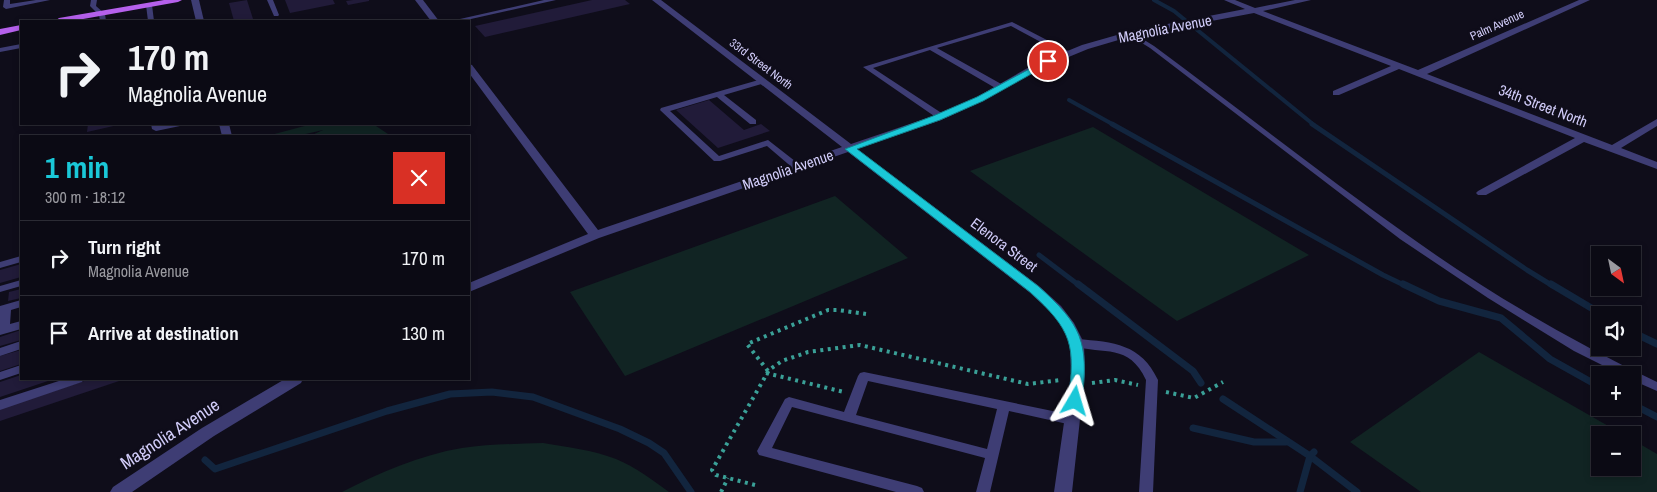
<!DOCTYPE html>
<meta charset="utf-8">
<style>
:root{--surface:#0b0a14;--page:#191822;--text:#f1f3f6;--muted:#9a9aa0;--line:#2b2b34;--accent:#1ac8d8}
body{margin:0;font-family:"Archivo Narrow",sans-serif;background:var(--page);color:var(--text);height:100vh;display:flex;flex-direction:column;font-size:19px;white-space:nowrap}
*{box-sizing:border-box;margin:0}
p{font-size:16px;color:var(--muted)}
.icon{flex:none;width:28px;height:28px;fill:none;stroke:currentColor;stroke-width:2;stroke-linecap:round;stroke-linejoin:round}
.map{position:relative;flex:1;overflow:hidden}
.panel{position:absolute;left:20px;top:135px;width:450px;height:245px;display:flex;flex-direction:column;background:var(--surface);border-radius:0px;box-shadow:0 2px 8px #0003,0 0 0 1px var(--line)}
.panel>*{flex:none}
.banner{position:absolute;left:20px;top:20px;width:450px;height:105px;border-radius:0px;box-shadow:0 2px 8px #0003,0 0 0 1px var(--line);background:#0b0a14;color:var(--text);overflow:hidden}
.needle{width:32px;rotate:147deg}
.fabs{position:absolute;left:1591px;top:246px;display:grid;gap:10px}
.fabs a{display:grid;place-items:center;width:50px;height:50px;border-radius:0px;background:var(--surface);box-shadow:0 2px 8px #0003,0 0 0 1px var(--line);font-size:25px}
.pin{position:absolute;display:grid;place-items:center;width:42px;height:42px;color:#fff;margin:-21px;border:2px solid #fff;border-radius:50%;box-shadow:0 1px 5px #0007}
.me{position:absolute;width:55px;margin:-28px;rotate:7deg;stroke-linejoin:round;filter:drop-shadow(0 0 4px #0008)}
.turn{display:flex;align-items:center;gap:18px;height:105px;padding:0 25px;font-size:22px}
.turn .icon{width:65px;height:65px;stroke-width:2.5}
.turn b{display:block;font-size:35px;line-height:42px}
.round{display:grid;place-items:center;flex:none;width:52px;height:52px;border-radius:0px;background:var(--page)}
.overview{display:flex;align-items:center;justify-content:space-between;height:85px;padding:0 25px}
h1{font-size:30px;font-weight:800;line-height:38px;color:var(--accent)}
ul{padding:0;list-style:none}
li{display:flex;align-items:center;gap:15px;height:75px;padding:0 25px;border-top:1px solid var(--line)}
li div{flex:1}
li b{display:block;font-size:19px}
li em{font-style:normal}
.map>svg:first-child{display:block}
.green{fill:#112423}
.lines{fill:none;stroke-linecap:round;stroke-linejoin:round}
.stream-far2{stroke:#12253e;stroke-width:4}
.stream-far1{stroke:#12253e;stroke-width:5}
.stream{stroke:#12253e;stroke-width:7}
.building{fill:#211b39}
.path{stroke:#3aa097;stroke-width:4;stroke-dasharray:3 4.5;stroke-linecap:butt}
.service{fill:#3e3d74;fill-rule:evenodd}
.minor{fill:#3e3d74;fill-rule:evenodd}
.primary{fill:#b560ec;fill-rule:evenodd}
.route{fill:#1ac8d8;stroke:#11828c}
.labels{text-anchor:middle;stroke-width:5;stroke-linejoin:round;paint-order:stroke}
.far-street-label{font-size:12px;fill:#d1ccf9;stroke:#0f0d1a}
.street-label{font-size:15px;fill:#d1ccf9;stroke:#0f0d1a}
.near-street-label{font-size:18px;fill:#d1ccf9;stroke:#0f0d1a}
</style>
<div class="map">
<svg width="1657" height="492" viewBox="0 0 1657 492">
<rect width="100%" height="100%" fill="#0f0d1a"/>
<g class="green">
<path d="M312,124H349L341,126L373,124L391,136H310L323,130L297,136H267Z"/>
<path d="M1093,127L1309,255L1177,321L970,171Z"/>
<path d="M835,196L908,258L625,376L570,292Z"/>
<path d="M1479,352L1624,435H1600V468H1632L1633,440L1657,454V492H1421L1350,442Z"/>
<path d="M543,443C567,447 593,450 616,459C635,467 653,480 669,492H342C379,473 420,455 462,448C488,444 516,444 543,443Z"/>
</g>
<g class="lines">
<g class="stream-far2">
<path d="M1154,0L1174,11L1314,125"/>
<path d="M1069,100L1114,125"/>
</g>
<g class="stream-far1">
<path d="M1112,124L1383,275L1406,286"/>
<path d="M1312,124L1527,270L1553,286"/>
<path d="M1039,255L1080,286"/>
</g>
<g class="stream">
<path d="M1078,284L1193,371L1201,383"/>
<path d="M1403,284L1439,301L1501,318L1550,359L1600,387"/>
<path d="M1551,284L1603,315"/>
<path d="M1632,332L1657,344"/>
<path d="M1223,399L1310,456L1357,492"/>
<path d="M1632,404L1657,417"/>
<path d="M1193,428L1254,442H1286"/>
<path d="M205,460L215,469L387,411L450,394L492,392L533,397L620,429L649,443L664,453L691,492"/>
<path d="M1300,492L1310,456L1314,452"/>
</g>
</g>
<g class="building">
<path d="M247,0L253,19L234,21L229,3Z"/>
<path d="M285,0H333L335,4L290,13Z"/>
<path d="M353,0H369V1L348,5L346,1Z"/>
<path d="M592,0H625L630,4L485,37L475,26Z"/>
<path d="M709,100L744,130L761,124L770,131L718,148L676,110Z"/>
<path d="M88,124H118V125L87,132Z"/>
<path d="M21,264V277L0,283V270Z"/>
<path d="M21,289V298L8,301L9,292Z"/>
<path d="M21,330V340L0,346V337Z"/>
<path d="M21,350V364L0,371V356Z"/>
<path d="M21,375V379H54L0,397V382Z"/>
<path d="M90,379H125L0,421V409Z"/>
</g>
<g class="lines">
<g class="path">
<path d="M768,371L747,344L828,310H838L866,314"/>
<path d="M766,373L844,392"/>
<path d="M1092,383L1115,380L1138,385"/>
<path d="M1166,392L1194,398L1223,382"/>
<path d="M755,485L716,475L712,470L769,370L782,361L808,352L860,345L1028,384L1061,380"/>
<path d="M721,492L728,478"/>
</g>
<g class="service">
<path d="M4,0H10V4L36,0H50L6,9L3,7Z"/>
<path d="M91,0H97L96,6L105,14L106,21H100L99,15L90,6Z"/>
<path d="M267,0H273L279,15L278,16H274Z"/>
<path d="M544,0H556L462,21H451Z"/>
<path d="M149,3L152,5L154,21H148L146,5Z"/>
<path d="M313,19H327L330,21H310Z"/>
<path d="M1012,22L1072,53L1065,55L1011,26L937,48L1003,85V89H997L930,50L873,68L943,114V118H937L863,67Z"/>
<path d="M1129,33H1133L1154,46C1238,108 1321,174 1406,234C1485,291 1569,340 1657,382V391L1632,380V375H1622L1574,351L1488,298L1400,239L1150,48L1129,35Z"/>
<path d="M21,44V48L0,52V48Z"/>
<path d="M762,79L766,81L765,83L724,95L756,120V124H750L717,97L670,111L719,156L768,140L800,165L801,167L800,169H794L767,146L720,161H714L660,110L661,108Z"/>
<path d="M151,124H159V126L168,124H181L180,126L156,131L152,129Z"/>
<path d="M21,256V262L0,268V262Z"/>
<path d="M21,280V286L0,292V286Z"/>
<path d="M21,300V307L11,310L10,324L21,321V329L0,335V306Z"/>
<path d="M1077,339C1114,342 1141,344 1158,380L1153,492H1139L1146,380C1129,343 1104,355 1073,346L1071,343L1073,340Z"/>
<path d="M21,341V349L0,356V348Z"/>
<path d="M21,365V373L0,380V372Z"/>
<path d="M864,372L1072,415L1076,417L1078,420L1076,423L1072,425L1009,411L990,492H976L985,458L792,407L772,448L917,486L922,488L924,492H896L759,455L757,451L785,399L789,397L844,412L858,376L860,373ZM868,381L997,409L987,449L856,415Z"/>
<path d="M65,379H84L82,382L0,410V400Z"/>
</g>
<g class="minor">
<path d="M191,0H199L204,21H196Z"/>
<path d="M415,0H423L439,21H431Z"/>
<path d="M652,0H661L851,144L933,116L977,97L1031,66L1082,45L1131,31L1245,9L1224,0H1235L1255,8L1295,0H1311L1263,11L1418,70L1579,0H1590L1427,74L1612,145L1657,119V126L1621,148L1657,162V169L1584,142L1486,195H1478L1476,193L1478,191L1575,138L1399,69L1339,95H1333V91L1391,66L1254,13L1132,36L1088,49L1037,70L983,101L941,120L857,149L1039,286L1061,306L1074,323L1084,343L1085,374L1072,492H1054L1071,374L1070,343L1063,328L1051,312L1029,292L848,152L599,238L469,292V283L588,234L469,73V64L472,65L598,230L842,147Z"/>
<path d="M219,124H229L232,136H222Z"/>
<path d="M285,379H303L301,383L214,436L132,492H110L113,487L202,428Z"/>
</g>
<g class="primary">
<path d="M164,0H182L178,2L72,21H55L59,18Z"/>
<path d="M21,25V30L0,35V29Z"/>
</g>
</g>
<path class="route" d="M1048,59L1052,61L1051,63L983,101L940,120L857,149L1038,286C1082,325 1089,342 1082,401L1080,404L1075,406L1070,404L1068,401C1076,345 1072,330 1030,292L845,149L933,116L977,97Z"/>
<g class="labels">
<g class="far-street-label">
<text transform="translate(1497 25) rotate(-24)" y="4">Palm Avenue</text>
<text transform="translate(761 64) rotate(37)" y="4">33rd Street North</text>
</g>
<g class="street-label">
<text transform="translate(1165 29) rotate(-11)" y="5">Magnolia Avenue</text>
<text transform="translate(1543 106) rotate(21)" y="5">34th Street North</text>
<text transform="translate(788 170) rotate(-19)" y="5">Magnolia Avenue</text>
<text transform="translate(1004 245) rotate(37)" y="5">Elenora Street</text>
</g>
<g class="near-street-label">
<text transform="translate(170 434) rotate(-33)" y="6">Magnolia Avenue</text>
</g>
</g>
</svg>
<div class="fabs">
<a><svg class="needle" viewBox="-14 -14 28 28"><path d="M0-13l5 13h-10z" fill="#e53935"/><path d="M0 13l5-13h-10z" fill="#9a9aa0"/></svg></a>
<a><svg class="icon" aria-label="sound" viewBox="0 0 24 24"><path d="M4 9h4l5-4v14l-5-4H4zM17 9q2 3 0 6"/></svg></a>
<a>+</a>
<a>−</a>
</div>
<div class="pin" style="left:1048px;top:61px;background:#d93025"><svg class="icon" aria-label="arrive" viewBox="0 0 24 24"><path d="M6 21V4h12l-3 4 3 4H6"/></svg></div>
<svg class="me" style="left:1075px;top:401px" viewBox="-20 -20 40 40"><path d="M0-17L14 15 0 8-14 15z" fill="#1ac8d8" stroke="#fff" stroke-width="4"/></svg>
<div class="banner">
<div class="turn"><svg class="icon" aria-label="right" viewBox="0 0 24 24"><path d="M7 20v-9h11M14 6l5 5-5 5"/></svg><div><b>170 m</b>Magnolia Avenue</div></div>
</div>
<section class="panel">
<div class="overview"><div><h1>1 min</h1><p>300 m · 18:12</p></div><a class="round" style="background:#d93025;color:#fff"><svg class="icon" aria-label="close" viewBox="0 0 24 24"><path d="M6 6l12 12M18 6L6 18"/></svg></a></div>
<ul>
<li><svg class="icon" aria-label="right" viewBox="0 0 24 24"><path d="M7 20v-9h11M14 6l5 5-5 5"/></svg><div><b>Turn right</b><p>Magnolia Avenue</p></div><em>170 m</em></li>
<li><svg class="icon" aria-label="arrive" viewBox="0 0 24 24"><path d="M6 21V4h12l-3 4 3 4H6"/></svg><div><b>Arrive at destination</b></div><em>130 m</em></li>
</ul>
</section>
</div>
